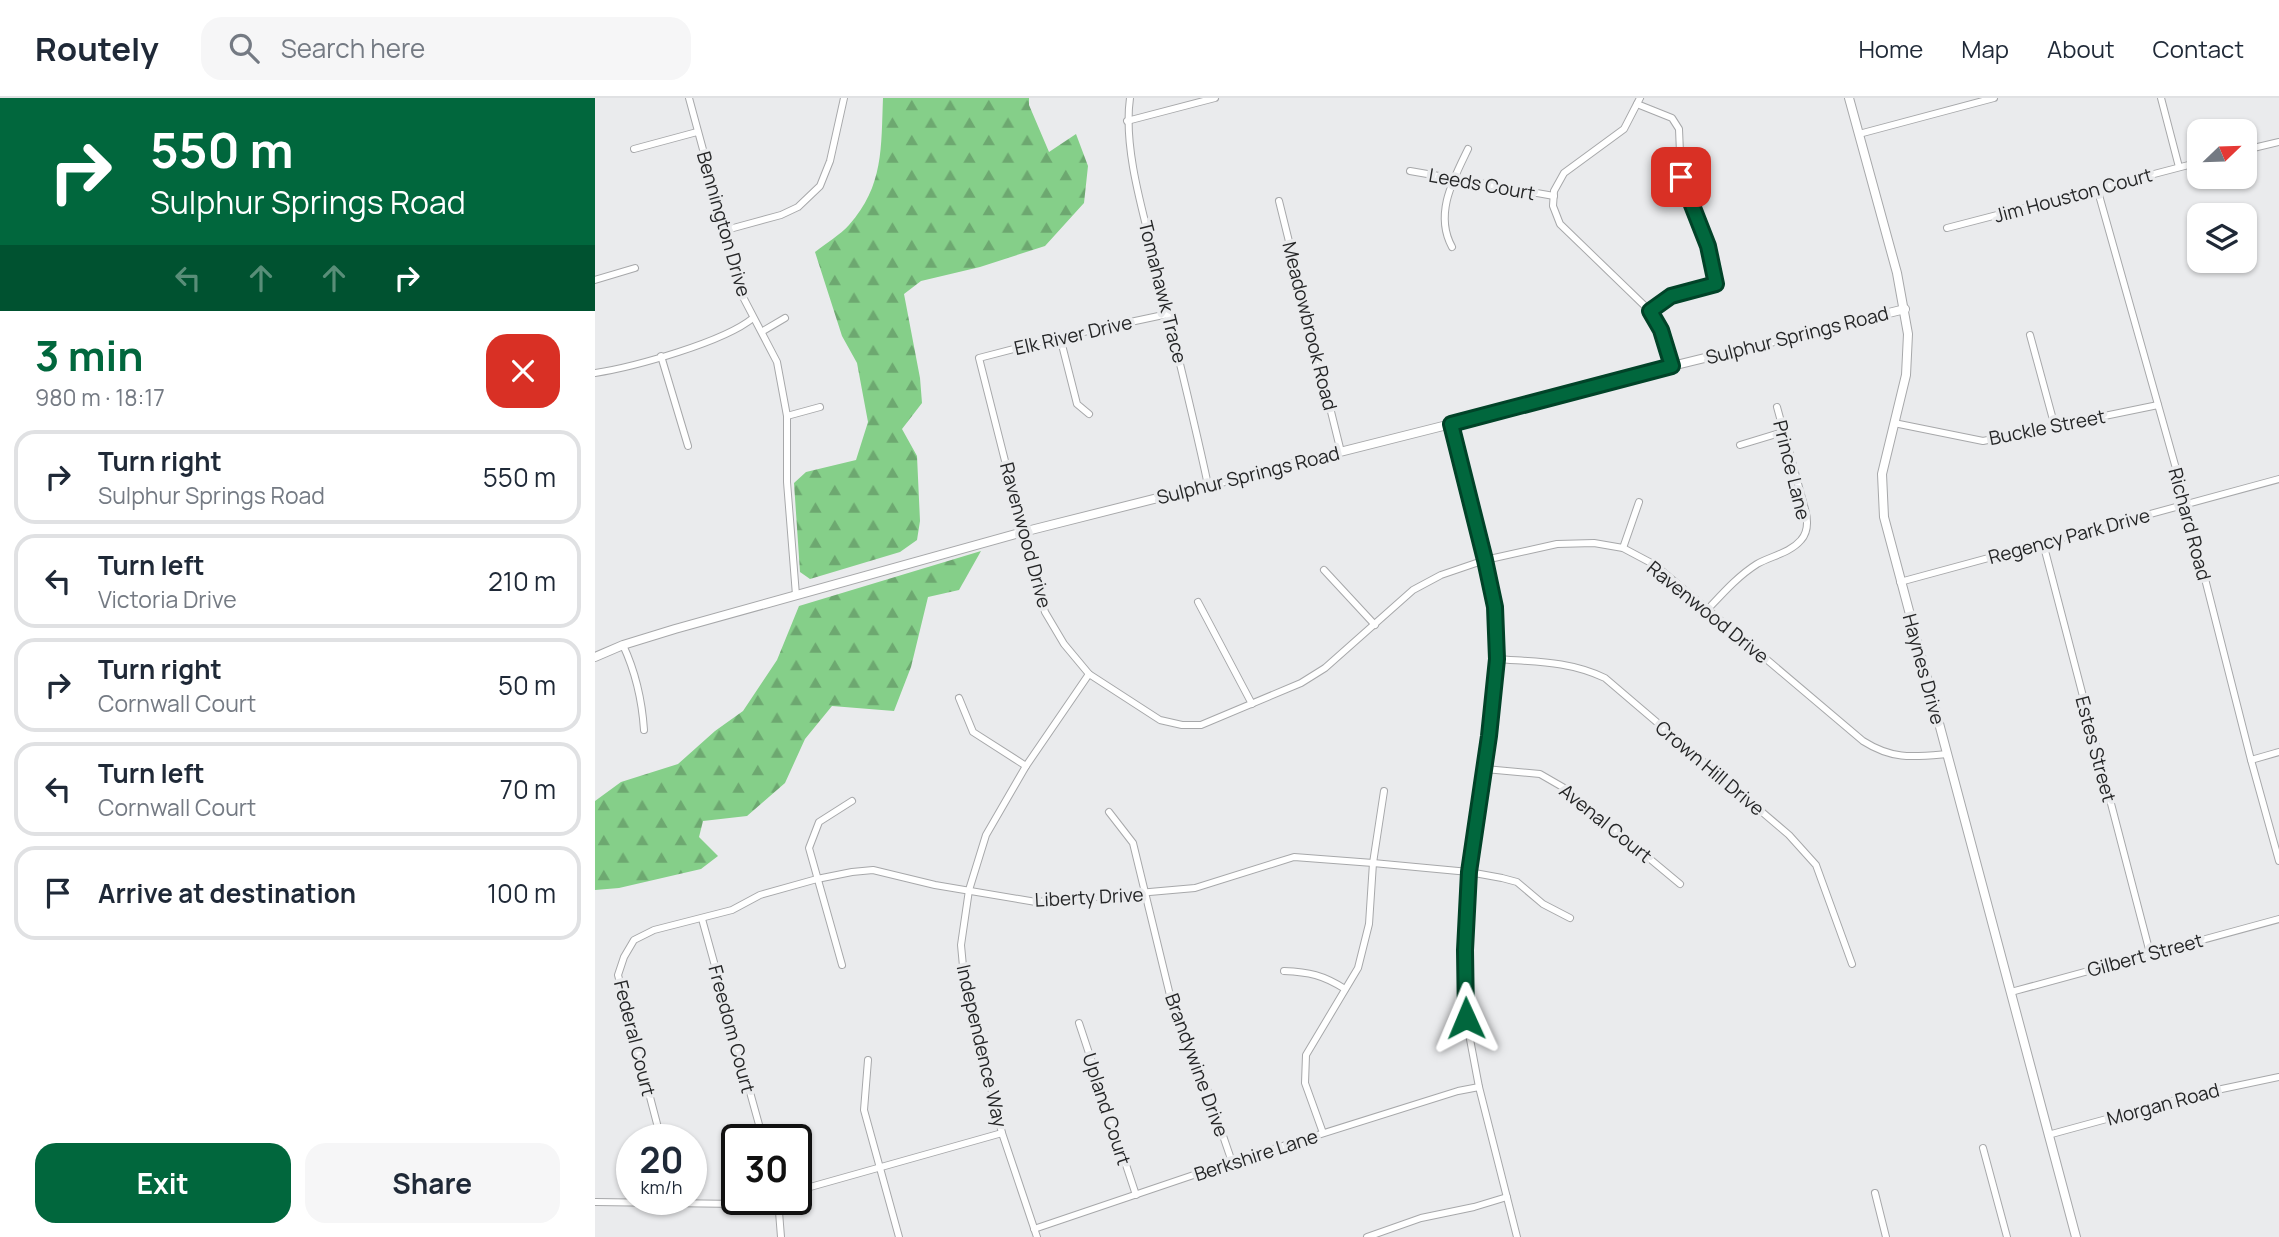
<!DOCTYPE html>
<meta charset="utf-8">
<style>
:root{--surface:#fff;--page:#f6f6f7;--text:#1f2937;--muted:#747a83;--line:#e0e1e3;--accent:#01673d}
body{margin:0;font-family:Manrope,sans-serif;background:var(--page);color:var(--text);height:100vh;display:flex;flex-direction:column;font-size:26px;white-space:nowrap}
*{box-sizing:border-box;margin:0}
p{font-size:23px;color:var(--muted)}
.icon{flex:none;width:38px;height:38px;fill:none;stroke:currentColor;stroke-width:2;stroke-linecap:round;stroke-linejoin:round}
.map{position:relative;flex:1;overflow:hidden}
.details{display:flex;flex-direction:column;background:var(--surface);width:595px}
.details>*{flex:none}
.guide{background:#01673d;color:#fff;overflow:hidden}
.needle{width:46px;rotate:67deg}
.controls{position:absolute;left:1592px;top:21px;display:grid;gap:14px}
.controls a{display:grid;place-items:center;width:70px;height:70px;border-radius:14px;background:var(--surface);box-shadow:0 2px 5px #0004;font-size:35px}
.speed{position:absolute;left:21px;top:1026px;display:flex;gap:14px;font-size:35px;font-weight:700;text-align:center}
.speed>*{display:grid;place-content:center;width:91px;height:91px;border-radius:50%;background:var(--surface);box-shadow:0 2px 5px #0004;line-height:1}
.speed small{font-size:18px;font-weight:400}
.speed .limit{border:4px solid #111;border-radius:10px;background:#fff;color:#111}
.pin{position:absolute;display:grid;place-items:center;width:60px;height:60px;color:#fff;margin:-30px;border-radius:14px;box-shadow:0 4px 10px #0006}
.me{position:absolute;width:77px;margin:-38px;rotate:359deg;stroke-linejoin:round;filter:drop-shadow(0 0 5px #0008)}
.turn{display:flex;align-items:center;gap:24px;height:147px;padding:0 35px;font-size:32px}
.turn .icon{width:91px;height:91px;stroke-width:2.5}
.turn b{display:block;font-size:49px;line-height:60px}
.lanes{display:flex;align-items:center;height:66px;padding:0 35px;background:#0003;justify-content:center;gap:35px;direction:ltr}
.lanes .off{opacity:.35}
.round{display:grid;place-items:center;flex:none;width:74px;height:74px;border-radius:21px;background:var(--page)}
.headline{display:flex;align-items:center;justify-content:space-between;height:119px;padding:0 35px}
h1{font-size:42px;font-weight:700;line-height:52px;color:var(--accent)}
.action{display:flex;gap:14px;margin-top:auto;padding:14px 35px}
.action a{flex:1;height:80px;border-radius:21px;background:var(--accent);color:#fff;font-size:28px;font-weight:700;line-height:80px;text-align:center}
.action a+a{background:var(--page);color:var(--text)}
ul{padding:0;list-style:none}
li{display:flex;align-items:center;gap:21px;height:94px;margin:0 14px 10px;padding:0 21px;border:4px solid var(--line);border-radius:21px}
li div{flex:1}
li b{display:block;font-size:26px}
li em{font-style:normal}
header{display:flex;align-items:center;gap:42px;box-sizing:border-box;height:98px;padding:0 35px;background:var(--surface);border-bottom:2px solid var(--line)}
header strong{font-size:33px}
nav{display:flex;gap:38px;margin-inline-start:auto;font-size:24px}
.search{width:490px;height:63px;background:var(--page);display:flex;align-items:center;gap:18px;box-sizing:border-box;padding:0 24px;border-radius:21px;color:var(--muted);font-size:26px}
main{display:flex;flex:1;min-height:0}
.map>svg:first-child{display:block}
.forest{fill:url(#forest-firs)}
.lines{fill:none;stroke-linecap:round;stroke-linejoin:round}
.minor-casing{stroke:#a7a8aa;stroke-width:8}
.tertiary-casing{stroke:#a7a8aa;stroke-width:10}
.minor{stroke:#fff;stroke-width:6}
.tertiary{stroke:#fff;stroke-width:8}
.route-casing{stroke:#014328;stroke-width:18}
.route{stroke:#01673d;stroke-width:12}
.labels{text-anchor:middle;stroke-width:7;stroke-linejoin:round;paint-order:stroke}
.street-label{font-size:19px;fill:#252627;stroke:#eaebed}
</style>
<header>
<strong>Routely</strong>
<div class="search"><svg class="icon" aria-label="search" viewBox="0 0 24 24"><circle cx="10" cy="10" r="6"/><path d="M15 15l6 6"/></svg>Search here</div>
<nav><a>Home</a><a>Map</a><a>About</a><a>Contact</a></nav>
</header>
<main>
<section class="details">
<div class="guide">
<div class="turn"><svg class="icon" aria-label="right" viewBox="0 0 24 24"><path d="M7 20v-9h11M14 6l5 5-5 5"/></svg><div><b>550 m</b>Sulphur Springs Road</div></div>
<div class="lanes"><svg class="icon off" aria-label="left" viewBox="0 0 24 24"><path d="M17 20v-9H6M10 6l-5 5 5 5"/></svg><svg class="icon off" aria-label="ahead" viewBox="0 0 24 24"><path d="M12 20V5M6 11l6-6 6 6"/></svg><svg class="icon off" aria-label="ahead" viewBox="0 0 24 24"><path d="M12 20V5M6 11l6-6 6 6"/></svg><svg class="icon" aria-label="right" viewBox="0 0 24 24"><path d="M7 20v-9h11M14 6l5 5-5 5"/></svg></div>
</div>
<div class="headline"><div><h1>3 min</h1><p>980 m · 18:17</p></div><a class="round" style="background:#d93025;color:#fff"><svg class="icon" aria-label="close" viewBox="0 0 24 24"><path d="M6 6l12 12M18 6L6 18"/></svg></a></div>
<ul>
<li><svg class="icon" aria-label="right" viewBox="0 0 24 24"><path d="M7 20v-9h11M14 6l5 5-5 5"/></svg><div><b>Turn right</b><p>Sulphur Springs Road</p></div><em>550 m</em></li>
<li><svg class="icon" aria-label="left" viewBox="0 0 24 24"><path d="M17 20v-9H6M10 6l-5 5 5 5"/></svg><div><b>Turn left</b><p>Victoria Drive</p></div><em>210 m</em></li>
<li><svg class="icon" aria-label="right" viewBox="0 0 24 24"><path d="M7 20v-9h11M14 6l5 5-5 5"/></svg><div><b>Turn right</b><p>Cornwall Court</p></div><em>50 m</em></li>
<li><svg class="icon" aria-label="left" viewBox="0 0 24 24"><path d="M17 20v-9H6M10 6l-5 5 5 5"/></svg><div><b>Turn left</b><p>Cornwall Court</p></div><em>70 m</em></li>
<li><svg class="icon" aria-label="arrive" viewBox="0 0 24 24"><path d="M6 21V4h12l-3 4 3 4H6"/></svg><div><b>Arrive at destination</b></div><em>100 m</em></li>
</ul>
<div class="action"><a>Exit</a><a>Share</a></div>
</section>
<div class="map">
<svg width="1684" height="1139" viewBox="0 0 1684 1139">
<defs>
<pattern id="forest-firs" width="22" height="20" patternUnits="userSpaceOnUse" patternTransform="scale(1.75)"><rect width="22" height="20" fill="#85cf89"/><path d="M5 1l3.5 6h-7zM16 11l3.5 6h-7z" fill="#6da870"/></pattern>
</defs>
<rect width="100%" height="100%" fill="#eaebed"/>
<g class="forest">
<path d="M288,0H434V7L454,54L481,36L493,68L489,105L450,148L385,169L326,183L309,196L325,280L327,305L307,331L322,358L325,423L322,442L305,454L215,481L205,474L199,385L211,374L261,362L273,324L262,265L247,238L220,154C231,145 245,137 254,127C289,88 286,49 288,0Z"/>
<path d="M386,453L364,492L333,499L316,569L299,613L237,608L210,641L190,685L152,718L108,723L104,739L123,758L106,771L24,790L0,792V703L26,684L83,666L120,633L148,613L182,562L204,508Z"/>
</g>
<g class="lines">
<defs>
<g id="minor">
<path d="M94,0L148,199L182,264L192,318V384L201,497"/>
<path d="M535,0C528,50 548,114 560,163C578,238 597,312 613,387"/>
<path d="M1045,0L1029,31L969,75L959,93L958,108L965,126L1055,213L1066,232L1077,268"/>
<path d="M1566,0L1584,69"/>
<path d="M1042,6L1077,20L1084,31L1086,79L1113,148L1121,186L1075,199L1055,213"/>
<path d="M532,23L620,0"/>
<path d="M1264,36L1399,0"/>
<path d="M39,51L102,34"/>
<path d="M1650,52L1684,44"/>
<path d="M815,73L959,98"/>
<path d="M1502,90L1591,406L1656,662L1684,763"/>
<path d="M684,103L746,354"/>
<path d="M1352,130L1605,64"/>
<path d="M131,132L186,117L203,109L225,88L235,63L249,0"/>
<path d="M857,149C839,116 858,82 873,51"/>
<path d="M0,182L40,170"/>
<path d="M573,216L465,239L384,260L428,434L450,514L469,546L494,576L565,622L587,627H606L706,585L730,570L818,492L846,477L890,462L962,446L999,445L1028,450L1060,467L1268,643C1298,662 1318,659 1352,656"/>
<path d="M168,233L190,220"/>
<path d="M1435,237L1460,329"/>
<path d="M465,239L482,306L494,316"/>
<path d="M66,258L93,348"/>
<path d="M0,275C39,269 129,244 158,220"/>
<path d="M192,318L225,309"/>
<path d="M1299,325L1388,343L1563,307"/>
<path d="M856,326L900,509L902,561L890,671L874,774L870,852L871,920L884,989L922,1139"/>
<path d="M1145,347L1188,334"/>
<path d="M1448,445L1555,855"/>
<path d="M1028,450L1044,404"/>
<path d="M729,472L780,527"/>
<path d="M1305,484L1684,381"/>
<path d="M603,504L657,606"/>
<path d="M1113,511C1128,495 1143,478 1162,466C1176,458 1195,455 1206,442C1214,433 1213,422 1210,411L1182,309"/>
<path d="M28,547C41,575 47,602 49,632"/>
<path d="M902,561C942,564 974,563 1010,580L1194,737L1221,767L1257,866"/>
<path d="M364,600L378,634L431,668"/>
<path d="M1656,662L1684,654"/>
<path d="M890,671L945,676L971,691L1085,786"/>
<path d="M514,714L538,745L581,922L612,991L637,1064"/>
<path d="M107,821L168,1041"/>
<path d="M247,867L214,750L224,724L257,703"/>
<path d="M689,873C714,874 728,877 750,891"/>
<path d="M1416,894L1684,821"/>
<path d="M484,925L541,1097"/>
<path d="M273,962L269,1012L304,1139"/>
<path d="M728,1035L710,985L711,957L763,870L774,826L778,765L789,693"/>
<path d="M1453,1037L1603,996L1684,979"/>
<path d="M66,1041L23,877L29,859L39,842L59,832L137,812L165,797L222,781L257,774L278,772L340,787L441,804L600,790L699,759L778,765L874,774L907,780L922,784L948,806L975,820"/>
<path d="M1388,1050L1412,1139"/>
<path d="M201,1093L407,1035"/>
<path d="M1280,1095L1291,1139"/>
<path d="M183,1101L186,1139"/>
<path d="M0,1104L143,1106L164,1104L175,1101"/>
<path d="M439,1131L637,1064L863,993L884,989"/>
<path d="M442,1139L407,1035L369,879L366,847L374,792L391,737L431,668L494,576"/>
<path d="M772,1139L826,1120L879,1109L912,1099"/>
</g>
<g id="tertiary">
<path d="M1254,0L1302,175L1313,236L1311,277L1287,376L1289,419L1481,1139"/>
<path d="M0,559L28,547L80,531L428,434L856,326L1077,268L1310,211"/>
</g>
</defs>
<use href="#minor" class="minor-casing"/>
<use href="#tertiary" class="tertiary-casing"/>
<use href="#minor" class="minor"/>
<use href="#tertiary" class="tertiary"/>
</g>
<g class="lines">
<defs>
<path id="route" d="M871,920L870,852L874,774L894,638L902,561L900,509L890,462L856,326L1077,268L1066,232L1055,213L1076,198L1121,186L1113,148L1086,79"/>
</defs>
<use href="#route" class="route-casing"/>
<use href="#route" class="route"/>
</g>
<g class="labels">
<g class="street-label">
<text transform="translate(887 86) rotate(10)" y="7">Leeds Court</text>
<text transform="translate(1478 97) rotate(-15)" y="7">Jim Houston Court</text>
<text transform="translate(129 126) rotate(74)" y="7">Bennington Drive</text>
<text transform="translate(568 194) rotate(76)" y="7">Tomahawk Trace</text>
<text transform="translate(715 228) rotate(76)" y="7">Meadowbrook Road</text>
<text transform="translate(478 237) rotate(-13)" y="7">Elk River Drive</text>
<text transform="translate(1202 237) rotate(-14)" y="7">Sulphur Springs Road</text>
<text transform="translate(1452 329) rotate(-11)" y="7">Buckle Street</text>
<text transform="translate(1197 372) rotate(76)" y="7">Prince Lane</text>
<text transform="translate(653 377) rotate(-14)" y="7">Sulphur Springs Road</text>
<text transform="translate(1595 426) rotate(75)" y="7">Richard Road</text>
<text transform="translate(431 437) rotate(75)" y="7">Ravenwood Drive</text>
<text transform="translate(1474 438) rotate(-15)" y="7">Regency Park Drive</text>
<text transform="translate(1113 514) rotate(39)" y="7">Ravenwood Drive</text>
<text transform="translate(1329 571) rotate(75)" y="7">Haynes Drive</text>
<text transform="translate(1501 651) rotate(75)" y="7">Estes Street</text>
<text transform="translate(1115 670) rotate(40)" y="7">Crown Hill Drive</text>
<text transform="translate(1011 725) rotate(39)" y="7">Avenal Court</text>
<text transform="translate(494 799) rotate(-3)" y="7">Liberty Drive</text>
<text transform="translate(1550 857) rotate(-15)" y="7">Gilbert Street</text>
<text transform="translate(137 931) rotate(75)" y="7">Freedom Court</text>
<text transform="translate(40 940) rotate(76)" y="7">Federal Court</text>
<text transform="translate(387 948) rotate(77)" y="7">Independence Way</text>
<text transform="translate(602 967) rotate(70)" y="7">Brandywine Drive</text>
<text transform="translate(1568 1006) rotate(-15)" y="7">Morgan Road</text>
<text transform="translate(512 1011) rotate(72)" y="7">Upland Court</text>
<text transform="translate(661 1057) rotate(-18)" y="7">Berkshire Lane</text>
</g>
</g>
</svg>
<div class="controls">
<a><svg class="needle" viewBox="-14 -14 28 28"><path d="M0-13l5 13h-10z" fill="#e53935"/><path d="M0 13l5-13h-10z" fill="#747a83"/></svg></a>
<a><svg class="icon" aria-label="layers" viewBox="0 0 24 24"><path d="M12 4l9 5-9 5-9-5zM3 14l9 5 9-5"/></svg></a>
</div>
<div class="speed"><div>20<small>km/h</small></div><div class="limit">30</div></div>
<div class="pin" style="left:1086px;top:79px;background:#d93025"><svg class="icon" aria-label="arrive" viewBox="0 0 24 24"><path d="M6 21V4h12l-3 4 3 4H6"/></svg></div>
<svg class="me" style="left:871px;top:920px" viewBox="-20 -20 40 40"><path d="M0-17L14 15 0 8-14 15z" fill="#01673d" stroke="#fff" stroke-width="4"/></svg>
</div>
</main>
